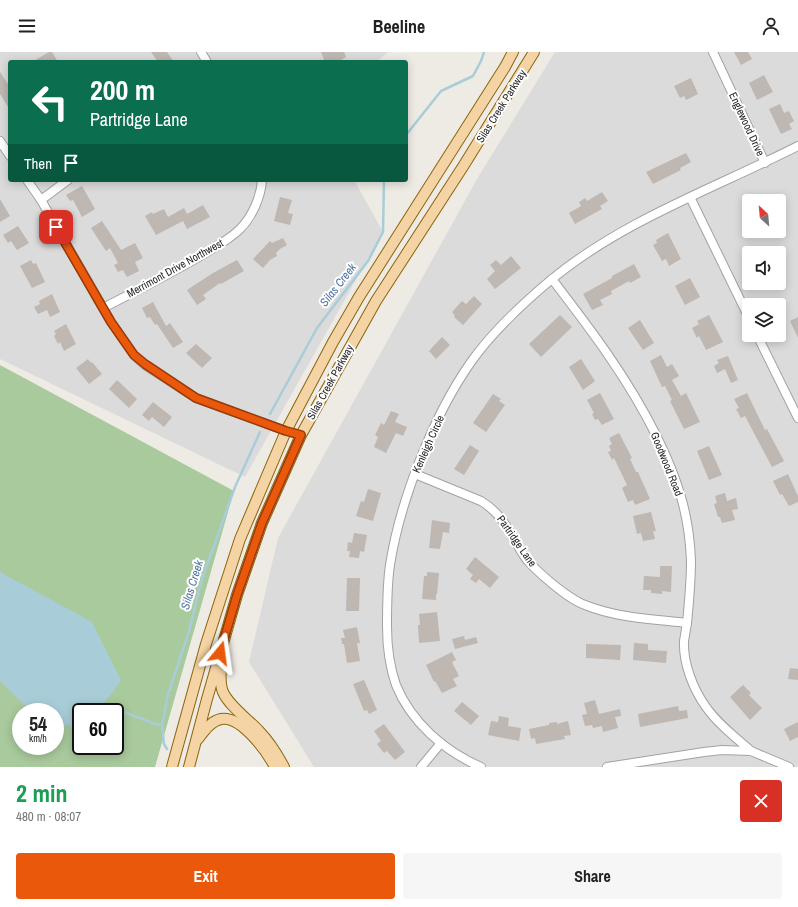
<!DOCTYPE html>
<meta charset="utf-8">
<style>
:root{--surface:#fff;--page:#f6f6f6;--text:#222;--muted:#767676;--accent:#ea580c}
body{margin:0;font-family:"Archivo Narrow",sans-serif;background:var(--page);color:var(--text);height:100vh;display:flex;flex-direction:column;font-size:15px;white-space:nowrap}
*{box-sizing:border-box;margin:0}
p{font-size:13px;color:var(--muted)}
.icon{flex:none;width:22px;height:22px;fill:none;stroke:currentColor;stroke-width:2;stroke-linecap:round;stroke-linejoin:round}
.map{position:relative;height:715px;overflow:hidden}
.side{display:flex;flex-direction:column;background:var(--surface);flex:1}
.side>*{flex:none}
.guide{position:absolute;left:8px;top:8px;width:400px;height:122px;border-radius:4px;box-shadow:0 2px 10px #0003;background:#0b6e4f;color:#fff;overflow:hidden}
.needle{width:26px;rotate:334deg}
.buttons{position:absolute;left:742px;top:142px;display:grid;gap:8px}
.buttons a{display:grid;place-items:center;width:44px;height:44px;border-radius:4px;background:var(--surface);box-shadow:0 2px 10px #0003;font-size:20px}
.speed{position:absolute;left:12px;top:651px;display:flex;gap:8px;font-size:20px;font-weight:700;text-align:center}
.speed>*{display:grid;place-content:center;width:52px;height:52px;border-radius:50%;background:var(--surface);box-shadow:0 2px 10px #0003;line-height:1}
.speed small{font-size:10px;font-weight:400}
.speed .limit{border:2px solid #111;border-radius:6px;background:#fff;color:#111}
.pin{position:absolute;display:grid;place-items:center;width:34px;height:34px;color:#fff;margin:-17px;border-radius:8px;box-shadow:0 2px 6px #0006}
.me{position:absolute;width:44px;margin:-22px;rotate:16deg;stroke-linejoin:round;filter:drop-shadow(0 0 3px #0008)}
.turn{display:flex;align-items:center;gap:14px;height:84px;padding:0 16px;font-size:18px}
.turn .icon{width:52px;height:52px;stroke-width:2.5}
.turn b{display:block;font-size:28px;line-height:34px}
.then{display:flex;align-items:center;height:38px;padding:0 16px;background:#0003;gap:8px;font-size:15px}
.round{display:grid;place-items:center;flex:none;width:42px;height:42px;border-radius:4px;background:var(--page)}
.headline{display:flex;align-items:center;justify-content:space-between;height:68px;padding:0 16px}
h1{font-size:24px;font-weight:700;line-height:30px;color:#1e9e55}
.primary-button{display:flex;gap:8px;margin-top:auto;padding:8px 16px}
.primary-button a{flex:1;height:46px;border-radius:4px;background:var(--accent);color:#fff;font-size:16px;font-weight:700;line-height:46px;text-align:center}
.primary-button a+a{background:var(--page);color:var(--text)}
header{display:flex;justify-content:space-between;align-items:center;height:52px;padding:0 16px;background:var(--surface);font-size:18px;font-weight:700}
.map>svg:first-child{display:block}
.residential{fill:#dcdbdb;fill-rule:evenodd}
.forest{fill:#a9ca9d;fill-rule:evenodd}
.water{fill:#a9cdd8}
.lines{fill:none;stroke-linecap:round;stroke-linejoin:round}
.stream{stroke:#a9cdd8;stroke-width:2.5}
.building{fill:#beb7b2}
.minor-casing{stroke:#a2a2a2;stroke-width:10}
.major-casing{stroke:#8c640c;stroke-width:12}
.minor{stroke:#fff;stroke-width:8}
.major{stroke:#f4d3a4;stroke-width:10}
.route-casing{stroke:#983908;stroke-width:10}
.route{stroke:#ea580c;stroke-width:7}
.labels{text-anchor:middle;stroke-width:4;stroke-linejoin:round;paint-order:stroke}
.street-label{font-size:11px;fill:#1e1e1e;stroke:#fff}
.water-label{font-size:12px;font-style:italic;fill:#4f759f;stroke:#fff}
</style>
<header><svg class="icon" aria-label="menu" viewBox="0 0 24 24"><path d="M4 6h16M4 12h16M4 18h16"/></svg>Beeline<svg class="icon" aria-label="person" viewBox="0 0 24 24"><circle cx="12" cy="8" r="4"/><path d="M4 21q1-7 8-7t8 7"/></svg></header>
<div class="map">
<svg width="798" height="715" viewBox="0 0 798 715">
<rect width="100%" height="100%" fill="#eeebe5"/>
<g class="residential">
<path d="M0,0H388L376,10H10V128H354L383,180L245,425L0,307Z"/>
<path d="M555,0H798V715H314L249,610L278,486L477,127ZM749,149H779V179H749ZM749,201H779V231H749ZM749,253H779V283H749Z"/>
</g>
<path class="forest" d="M0,313L234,439L155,715H0ZM21,660H55V694H21ZM81,660H115V694H81Z"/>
<path class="water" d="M0,520L92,570L121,629L97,660H81L80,682L67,672L64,675L55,678V660H32L0,629Z"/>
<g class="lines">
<g class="stream">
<path d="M406,83L441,39L473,24L481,9L484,0"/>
<path d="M270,362L317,276L368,209L383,180L384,128"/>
<path d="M99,652L111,655L155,672L162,673"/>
<path d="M167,697L164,692L162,673L168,643L189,579L202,527L235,435L260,380"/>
</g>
</g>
<g class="building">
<path d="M49,0H52L58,10H32Z"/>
<path d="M151,0H167L174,10H158Z"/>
<path d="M321,0H344L346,5L341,8L342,10H325Z"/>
<path d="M734,0H748L752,7L741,13Z"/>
<path d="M0,20L10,35V58L0,42Z"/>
<path d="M764,23L773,40L757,48L749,31Z"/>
<path d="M691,26L698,42L686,48L684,44L680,46L674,34Z"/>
<path d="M780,52L784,61L789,59L794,69L789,72L792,77L781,82L769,57Z"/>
<path d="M686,101L691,110L680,116L681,118L653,132L646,120Z"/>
<path d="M82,134L95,157L82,165L73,148L70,149L66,143Z"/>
<path d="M602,140L608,149L600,154L602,157L575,172L569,161L581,154L579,150L585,146L587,149Z"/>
<path d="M280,145L292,148L288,161L293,162L290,173L274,169Z"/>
<path d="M0,147L10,164L0,170Z"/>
<path d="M203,153L210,165L187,177L183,169L156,183L145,164L152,160L153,162L164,157L168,165L184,156L187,162Z"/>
<path d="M102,169L121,198L135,191L143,206L135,210L139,219L127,225L123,218L118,220L114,213L118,211L110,196L106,199L91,176Z"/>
<path d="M18,174L29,191L17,198L11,189L8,191L3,183Z"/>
<path d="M668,181L681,207L669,214L666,207L662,209L653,193L657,191L656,188Z"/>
<path d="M283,186L287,193L280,197L276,201L277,204L270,208L263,216L253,207L270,189L272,191Z"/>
<path d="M511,204L521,216L495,237L487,227L495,219L490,213L496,208L501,213Z"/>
<path d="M31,208L33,212L36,211L45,230L32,236L20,214Z"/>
<path d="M237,208L244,219L221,232L220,231L203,243L206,247L197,253L187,238L213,221Z"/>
<path d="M634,212L641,225L630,231L629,229L611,239L612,242L600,248L603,253L592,258L583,242L612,226V224Z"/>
<path d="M690,226L700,245L685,253L675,234Z"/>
<path d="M52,242L60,260L50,265L47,258L38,262L34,255L40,252L39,249Z"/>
<path d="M474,244L482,252L463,273L454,265L455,264L452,260L462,249L466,252Z"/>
<path d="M153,250L166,274L170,271L183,290L173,296L157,272L155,273L150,265L147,266L142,256Z"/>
<path d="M560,263L572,275L541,305L529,292Z"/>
<path d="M709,263L723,290L706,298L699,284L697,286L692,276L699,272L697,269Z"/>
<path d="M798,265V286L790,269Z"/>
<path d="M640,268L654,291L643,298L628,276Z"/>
<path d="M66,272L76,292L64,299L60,290L58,292L54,284L56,282L54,279Z"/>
<path d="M442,285L450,293L436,307L429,299Z"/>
<path d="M196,292L212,306L202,316L186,301Z"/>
<path d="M661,303L667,315L672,312L679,324L672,328L681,344L686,341L700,370L684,377L670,349L672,348L665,334L662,335L650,309Z"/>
<path d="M728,304L738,328L731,331L725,317L717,321L714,314L719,311L717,308Z"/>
<path d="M88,307L91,311L92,310L102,322L89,332L76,316Z"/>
<path d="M581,307L595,329L583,338L569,315Z"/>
<path d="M117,328L137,347L129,356L109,337Z"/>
<path d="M600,341L614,367L602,373L598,367L595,368L592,362L594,361L587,348Z"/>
<path d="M747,341L765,378L767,377L784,409L772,415L745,364L741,366L736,357L739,356L734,347Z"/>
<path d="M493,342L501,347L499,349L505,353L486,380L473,371Z"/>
<path d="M153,350L172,365L164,375L152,365L149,369L142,363Z"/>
<path d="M391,359L399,362L395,370L407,375L403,384L396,381L386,401L374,395L378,385L375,383L381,371L384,373Z"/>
<path d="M619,381L632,406L630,407L636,420H638L650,447L635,453L633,448L628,450L622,436L627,433L614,406L612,408L608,400L611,399L609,394L612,392L609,386Z"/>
<path d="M470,393L479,399L464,423L454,417Z"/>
<path d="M709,394L722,423L709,428L697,399Z"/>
<path d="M788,422L798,444V450L789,454L782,442L780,443L773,429Z"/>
<path d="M368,437L381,441L373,469L356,464L361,449L364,450Z"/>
<path d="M725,441L727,449L736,446L738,457L732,458L735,468L722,471L720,465H718L714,452L717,451L715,444Z"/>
<path d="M651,460L656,479H653L655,487L643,489L641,481L637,482L633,464Z"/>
<path d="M432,468L450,471L449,481L443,480L440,497L429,496Z"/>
<path d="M354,481L367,483L364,500L360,499L359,506L349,505L350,499H347L348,490L352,491Z"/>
<path d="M475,505L499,525L490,536L479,527L476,531L470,527L473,523L466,517Z"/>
<path d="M660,514H672L671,540L662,539V542L651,541V538H643L644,524L660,525Z"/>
<path d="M427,520L439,521L437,542H436V548L422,547L424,524H427Z"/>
<path d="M347,526H360L359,559H346Z"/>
<path d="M437,560L440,589L419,591L418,573H420L419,562Z"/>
<path d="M357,575L360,591H357L360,609L347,611L344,592H342L341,586H345L343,578Z"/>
<path d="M464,584L465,588L476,585L478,591L455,597L452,587Z"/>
<path d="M634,591L648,592V598L667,599L666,611L633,608Z"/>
<path d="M586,592L621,593L620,608L586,606Z"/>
<path d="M452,600L456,608L452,610L459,624L453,627L457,634L442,641L435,629L434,630L426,613Z"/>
<path d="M790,616L798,617V628L788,627Z"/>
<path d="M364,628L377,658L369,662L367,658L364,659L353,632Z"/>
<path d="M743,633L751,641L749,643L762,656L750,668L730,645Z"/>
<path d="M595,648L599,662L620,657L621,664L615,665L618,676L603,680L602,674L593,676L592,673L585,674L582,663L587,662L584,651Z"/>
<path d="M462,650L479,664L471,673L454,659Z"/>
<path d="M678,654L679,659L687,658L688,666L640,675L638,662Z"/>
<path d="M499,664L509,666L508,674L521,676L519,689L488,683L491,669L498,670Z"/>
<path d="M568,669L571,683L564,684L565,687L536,692L535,686L531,687L529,677L549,673V671L557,670V672Z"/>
<path d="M798,670V685L790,689L784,677Z"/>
<path d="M384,672L405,700L395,708L387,699L384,701L377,692L381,689L374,679Z"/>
</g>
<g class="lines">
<defs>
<g id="minor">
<path d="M201,0L207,10"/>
<path d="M713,0L765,111"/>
<path d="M0,89L10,104"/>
<path d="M27,128L41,148L111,270L134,303L145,313L196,346L286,379L301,383"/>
<path d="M690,145L749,266"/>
<path d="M41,148L68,128"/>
<path d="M552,227C591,278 627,325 656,383C666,403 675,424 681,445C687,465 690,487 691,508C691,529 689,551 687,571C686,577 685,583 684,589C683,611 693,637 706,655C718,672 735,685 751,699"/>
<path d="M103,256C136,239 170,222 202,203C215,195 229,188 240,177C252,165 261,145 262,128"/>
<path d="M757,283L798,366"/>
<path d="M415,422L481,449C506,464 511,486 527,508C534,516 542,523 549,529C560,538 572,548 585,553C617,566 653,567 687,571"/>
<path d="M421,715L441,691"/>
<path d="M481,715C444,699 411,670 396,633C389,613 387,595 387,574C387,554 387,533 390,513C400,449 433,364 471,310C493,279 522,252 552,227C624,168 715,136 798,94"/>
<path d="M607,715L704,700L722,698L751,699L789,715"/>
</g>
<g id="major">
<path d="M221,612C221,621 219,631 223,640C229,654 248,667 259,679C269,689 277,702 284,715"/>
<path d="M198,687C204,679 211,669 221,667C241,663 267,700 275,715"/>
<path d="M172,715L206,592L240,487L286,379L333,290L359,245L505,15L513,0"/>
<path d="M189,715L207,647L237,543L262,471L301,383L376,249L464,113L534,0"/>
</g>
</defs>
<use href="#minor" class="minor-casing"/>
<use href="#major" class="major-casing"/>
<use href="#minor" class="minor"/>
<use href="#major" class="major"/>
</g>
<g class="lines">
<defs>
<path id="route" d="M56,175L111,270L134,303L145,312L196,346L286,379L301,383L262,471L237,543L220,601"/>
</defs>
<use href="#route" class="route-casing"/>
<use href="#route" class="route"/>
</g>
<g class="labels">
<g class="street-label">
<text transform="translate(501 54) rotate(-58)" y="4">Silas Creek Parkway</text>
<text transform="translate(747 72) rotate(65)" y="4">Englewood Drive</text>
<text transform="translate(175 216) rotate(-29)" y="4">Merrimont Drive Northwest</text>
<text transform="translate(330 330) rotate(-61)" y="4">Silas Creek Parkway</text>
<text transform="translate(428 392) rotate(-66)" y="4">Kenleigh Circle</text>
<text transform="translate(667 412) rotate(68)" y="4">Goodwood Road</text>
<text transform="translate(517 489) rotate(55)" y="4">Partridge Lane</text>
</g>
<g class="water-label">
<text transform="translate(338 233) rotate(-52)" y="4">Silas Creek</text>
<text transform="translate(192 533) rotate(-73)" y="4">Silas Creek</text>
</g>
</g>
</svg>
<div class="buttons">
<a><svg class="needle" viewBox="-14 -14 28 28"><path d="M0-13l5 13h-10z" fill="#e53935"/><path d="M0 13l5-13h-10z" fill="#767676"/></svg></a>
<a><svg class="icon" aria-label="sound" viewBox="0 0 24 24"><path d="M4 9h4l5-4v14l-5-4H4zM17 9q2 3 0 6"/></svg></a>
<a><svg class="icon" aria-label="layers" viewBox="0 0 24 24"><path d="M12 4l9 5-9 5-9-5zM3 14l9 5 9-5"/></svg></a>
</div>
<div class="speed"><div>54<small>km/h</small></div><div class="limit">60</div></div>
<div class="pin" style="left:56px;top:175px;background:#d93025"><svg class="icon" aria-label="arrive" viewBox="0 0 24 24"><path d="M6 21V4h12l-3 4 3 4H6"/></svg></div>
<svg class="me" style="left:220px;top:601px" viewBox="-20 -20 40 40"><path d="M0-17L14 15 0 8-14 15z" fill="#ea580c" stroke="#fff" stroke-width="4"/></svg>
<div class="guide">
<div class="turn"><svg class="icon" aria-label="left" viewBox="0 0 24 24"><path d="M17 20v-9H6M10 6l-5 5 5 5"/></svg><div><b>200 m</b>Partridge Lane</div></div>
<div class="then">Then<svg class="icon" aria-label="arrive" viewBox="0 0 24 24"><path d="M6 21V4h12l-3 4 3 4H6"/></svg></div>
</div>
</div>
<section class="side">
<div class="headline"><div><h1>2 min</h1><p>480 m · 08:07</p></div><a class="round" style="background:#d93025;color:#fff"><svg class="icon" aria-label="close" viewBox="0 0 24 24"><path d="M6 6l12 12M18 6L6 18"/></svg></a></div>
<div class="primary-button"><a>Exit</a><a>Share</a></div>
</section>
